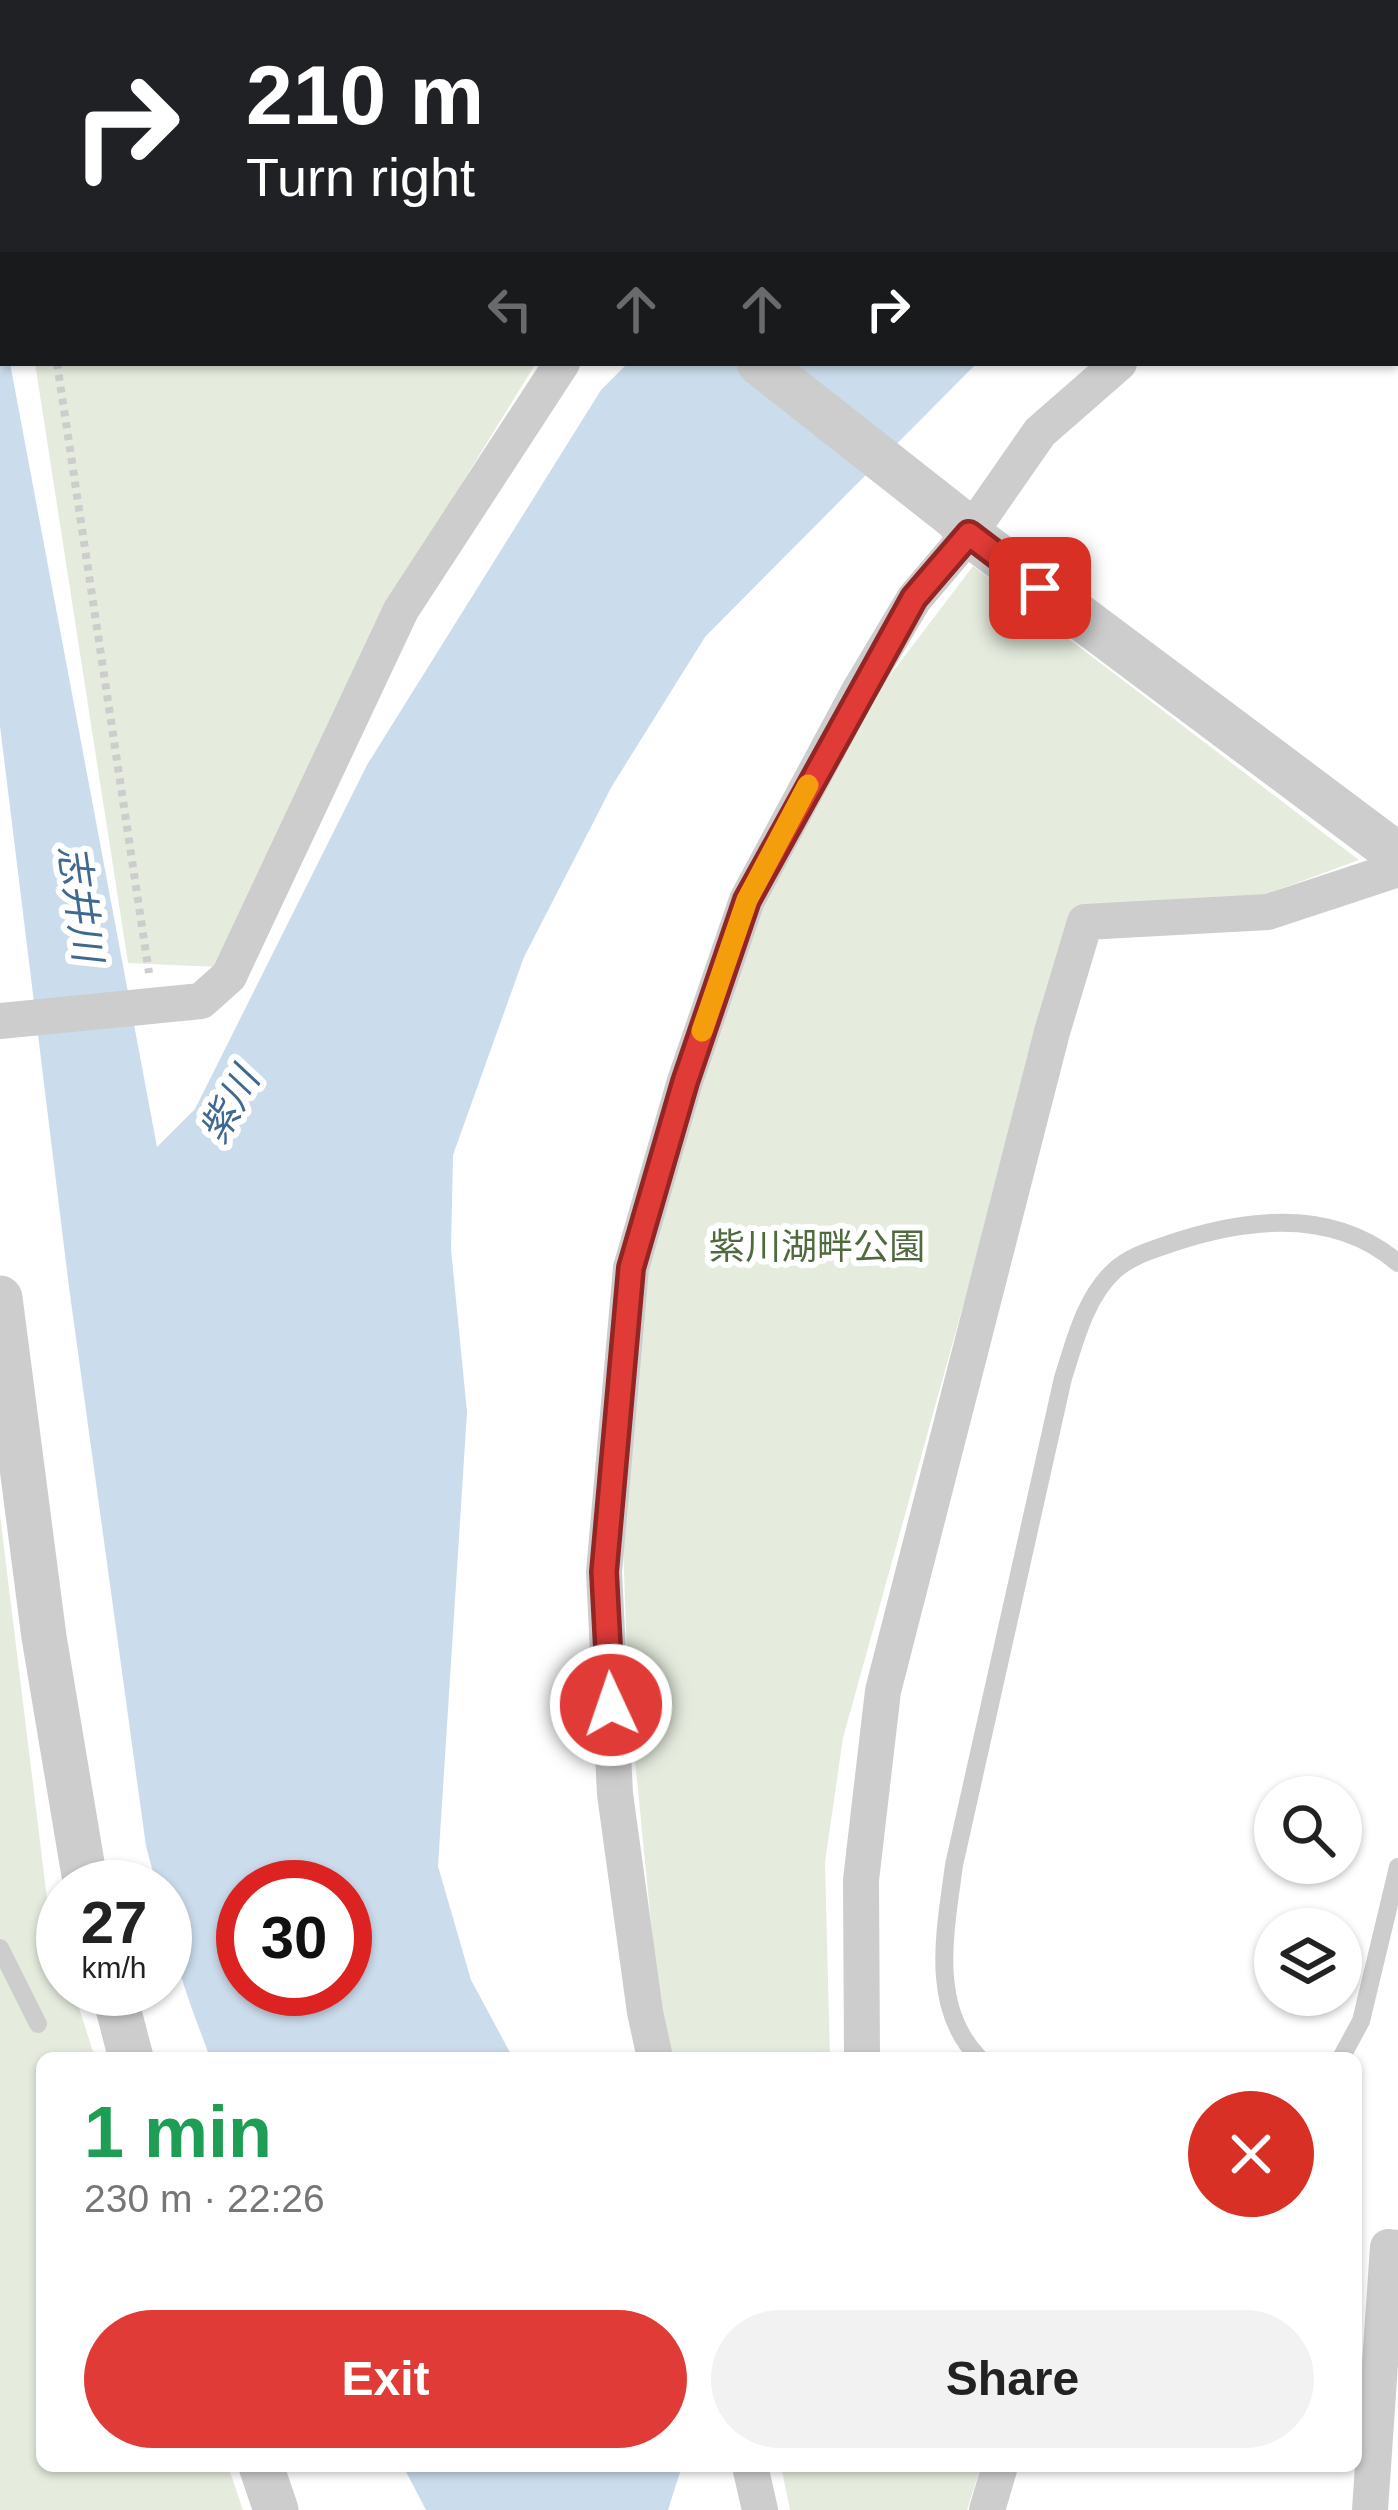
<!DOCTYPE html>
<meta charset="utf-8">
<style>
:root{--surface:#fff;--page:#f2f2f2;--text:#222;--muted:#767676;--accent:#e13b38}
body{margin:0;font-family:Helvetica,"Noto Sans JP",sans-serif;background:var(--page);color:var(--text);height:100vh;display:flex;flex-direction:column;font-size:45px;white-space:nowrap}
*{box-sizing:border-box;margin:0}
p{font-size:39px;color:var(--muted)}
.icon{flex:none;width:66px;height:66px;fill:none;stroke:currentColor;stroke-width:2;stroke-linecap:round;stroke-linejoin:round}
.map{position:relative;flex:1;overflow:hidden}
.sheet{position:absolute;left:36px;top:2052px;width:1326px;height:420px;display:flex;flex-direction:column;background:var(--surface);border-radius:18px;box-shadow:0 3px 9px #0004}
.sheet>*{flex:none}
.hud{position:absolute;left:0px;top:0px;width:1398px;height:366px;box-shadow:0 3px 9px #0004;background:#202124;color:#fff;overflow:hidden}
.controls{position:absolute;left:1254px;top:1776px;display:grid;gap:24px}
.controls a{display:grid;place-items:center;width:108px;height:108px;border-radius:50%;background:var(--surface);box-shadow:0 3px 9px #0004;font-size:60px}
.speed{position:absolute;left:36px;top:1860px;display:flex;gap:24px;font-size:60px;font-weight:700;text-align:center}
.speed>*{display:grid;place-content:center;width:156px;height:156px;border-radius:50%;background:var(--surface);box-shadow:0 3px 9px #0004;line-height:1}
.speed small{font-size:30px;font-weight:400}
.speed .limit{border:18px solid #d22;background:#fff;color:#111}
.pin{position:absolute;display:grid;place-items:center;width:102px;height:102px;color:#fff;margin:-51px;border-radius:24px;box-shadow:0 6px 18px #0006}
.me{position:absolute;width:132px;margin:-66px;rotate:357deg;stroke-linejoin:round;filter:drop-shadow(0 0 9px #0008)}
.turn{display:flex;align-items:center;gap:42px;height:252px;padding:0 48px;font-size:54px}
.turn .icon{width:156px;height:156px;stroke-width:2.5}
.turn b{display:block;font-size:84px;line-height:102px}
.lanes{display:flex;align-items:center;height:114px;padding:0 48px;background:#0003;justify-content:center;gap:60px;direction:ltr}
.lanes .off{opacity:.35}
.round{display:grid;place-items:center;flex:none;width:126px;height:126px;border-radius:63px;background:var(--page)}
.overview{display:flex;align-items:center;justify-content:space-between;height:204px;padding:0 48px}
h1{font-size:72px;font-weight:700;line-height:90px;color:#1e9e55}
.button{display:flex;gap:24px;margin-top:auto;padding:24px 48px}
.button a{flex:1;height:138px;border-radius:72px;background:var(--accent);color:#fff;font-size:48px;font-weight:700;line-height:138px;text-align:center}
.button a+a{background:var(--page);color:var(--text)}
.map>svg:first-child{display:block}
.green{fill:#e5ecde}
.water{fill:#cbdcec;fill-rule:evenodd}
.lines{fill:none;stroke-linecap:round;stroke-linejoin:round}
.path{stroke:#cdcdcd;stroke-width:8;stroke-dasharray:6 6;stroke-linecap:butt}
.service{stroke:#cdcdcd;stroke-width:18}
.minor{stroke:#cdcdcd;stroke-width:36}
.tertiary{stroke:#cdcdcd;stroke-width:45}
.route-casing{stroke:#922624;stroke-width:30}
.route{stroke:#e13b38;stroke-width:21}
.slow{stroke:#f59e0b;stroke-width:21}
.labels{text-anchor:middle;stroke-width:12;stroke-linejoin:round;paint-order:stroke}
.park-label{font-size:36px;fill:#4f6b3e;stroke:#fff}
.water-label{font-size:39px;font-style:italic;fill:#3f6991;stroke:#fff}
</style>
<div class="map">
<svg width="1398" height="2510" viewBox="0 0 1398 2510">
<rect width="100%" height="100%" fill="#fff"/>
<g class="green">
<path d="M334,0H831L829,3Z"/>
<path d="M35,363H536L375,625L217,967L128,963Z"/>
<path d="M973,566L1359,860L1261,896L1072,913L843,1738L825,1862L830,2058H673L658,1994L628,1688L621,1486L649,1263L699,1084L756,910L872,699Z"/>
<path d="M0,1515L49,1915L63,1959V1989H73L95,2058H42V2466H228L243,2510H0Z"/>
<path d="M781,2466H981L967,2510H790Z"/>
</g>
<g class="water">
<path d="M1050,0H1398V91L1395,3H1045Z"/>
<path d="M0,308L3,363H10L157,1147L195,1109L367,765L601,390L628,363H977L705,637L612,786L524,957L453,1155L451,1249L467,1412L438,1866L471,1980L513,2058H210C191,2004 165,1945 165,1887H157L146,1846L69,1287L0,726ZM243,1887H345V1989H243Z"/>
<path d="M403,2466H682L668,2510H426Z"/>
</g>
<g class="lines">
<g class="path">
<path d="M62,3L63,0"/>
<path d="M57,363L149,973"/>
</g>
<g class="service">
<path d="M0,1948L38,2024"/>
<path d="M979,2058C928,2006 946,1928 954,1865L1063,1378C1075,1341 1085,1298 1114,1271C1130,1256 1152,1250 1172,1243C1247,1218 1334,1208 1398,1263"/>
<path d="M1341,2058L1361,2021L1398,1867"/>
</g>
<g class="minor">
<path d="M845,3L847,0"/>
<path d="M1395,159L1398,158"/>
<path d="M0,1021L201,1001L229,976L401,610L562,363"/>
<path d="M655,2058L645,2012L615,1794L604,1572L631,1268L685,1081L747,900L858,693L914,599L969,534L1040,432L1119,363"/>
<path d="M862,2058L861,1880L883,1691L1052,1032L1085,922L1268,912L1398,869"/>
<path d="M750,2466L760,2510"/>
<path d="M987,2510L1000,2466"/>
<path d="M1370,2510L1388,2247L1398,2248"/>
</g>
<g class="tertiary">
<path d="M286,0L290,3"/>
<path d="M759,363L956,518L969,534L1398,855"/>
<path d="M0,1298L44,1637L86,1887"/>
<path d="M113,1989L131,2058"/>
<path d="M261,2466L276,2510"/>
</g>
</g>
<g class="lines">
<defs>
<path id="route" d="M611,1705L604,1572L631,1268L685,1082L747,900L914,598L969,534L1040,588"/>
</defs>
<use href="#route" class="route-casing"/>
<use href="#route" class="route"/>
<path class="slow" d="M702,1031L747,900L808,785"/>
</g>
<g class="labels">
<g class="park-label">
<text x="817" y="1259">紫川湖畔公園</text>
</g>
<g class="water-label">
<text transform="translate(81 903) rotate(82)" y="14">志井川</text>
<text transform="translate(229 1105) rotate(-61)" y="14">紫川</text>
</g>
</g>
</svg>
<div class="controls">
<a><svg class="icon" aria-label="search" viewBox="0 0 24 24"><circle cx="10" cy="10" r="6"/><path d="M15 15l6 6"/></svg></a>
<a><svg class="icon" aria-label="layers" viewBox="0 0 24 24"><path d="M12 4l9 5-9 5-9-5zM3 14l9 5 9-5"/></svg></a>
</div>
<div class="speed"><div>27<small>km/h</small></div><div class="limit">30</div></div>
<div class="pin" style="left:1040px;top:588px;background:#d93025"><svg class="icon" aria-label="arrive" viewBox="0 0 24 24"><path d="M6 21V4h12l-3 4 3 4H6"/></svg></div>
<svg class="me" style="left:611px;top:1705px" viewBox="-20 -20 40 40"><circle r="17" fill="#e13b38" stroke="#fff" stroke-width="3"/><path d="M0-11L8 9 0 5-8 9z" fill="#fff"/></svg>
<div class="hud">
<div class="turn"><svg class="icon" aria-label="right" viewBox="0 0 24 24"><path d="M7 20v-9h11M14 6l5 5-5 5"/></svg><div><b>210 m</b>Turn right</div></div>
<div class="lanes"><svg class="icon off" aria-label="left" viewBox="0 0 24 24"><path d="M17 20v-9H6M10 6l-5 5 5 5"/></svg><svg class="icon off" aria-label="ahead" viewBox="0 0 24 24"><path d="M12 20V5M6 11l6-6 6 6"/></svg><svg class="icon off" aria-label="ahead" viewBox="0 0 24 24"><path d="M12 20V5M6 11l6-6 6 6"/></svg><svg class="icon" aria-label="right" viewBox="0 0 24 24"><path d="M7 20v-9h11M14 6l5 5-5 5"/></svg></div>
</div>
<section class="sheet">
<div class="overview"><div><h1>1 min</h1><p>230 m · 22:26</p></div><a class="round" style="background:#d93025;color:#fff"><svg class="icon" aria-label="close" viewBox="0 0 24 24"><path d="M6 6l12 12M18 6L6 18"/></svg></a></div>
<div class="button"><a>Exit</a><a>Share</a></div>
</section>
</div>
